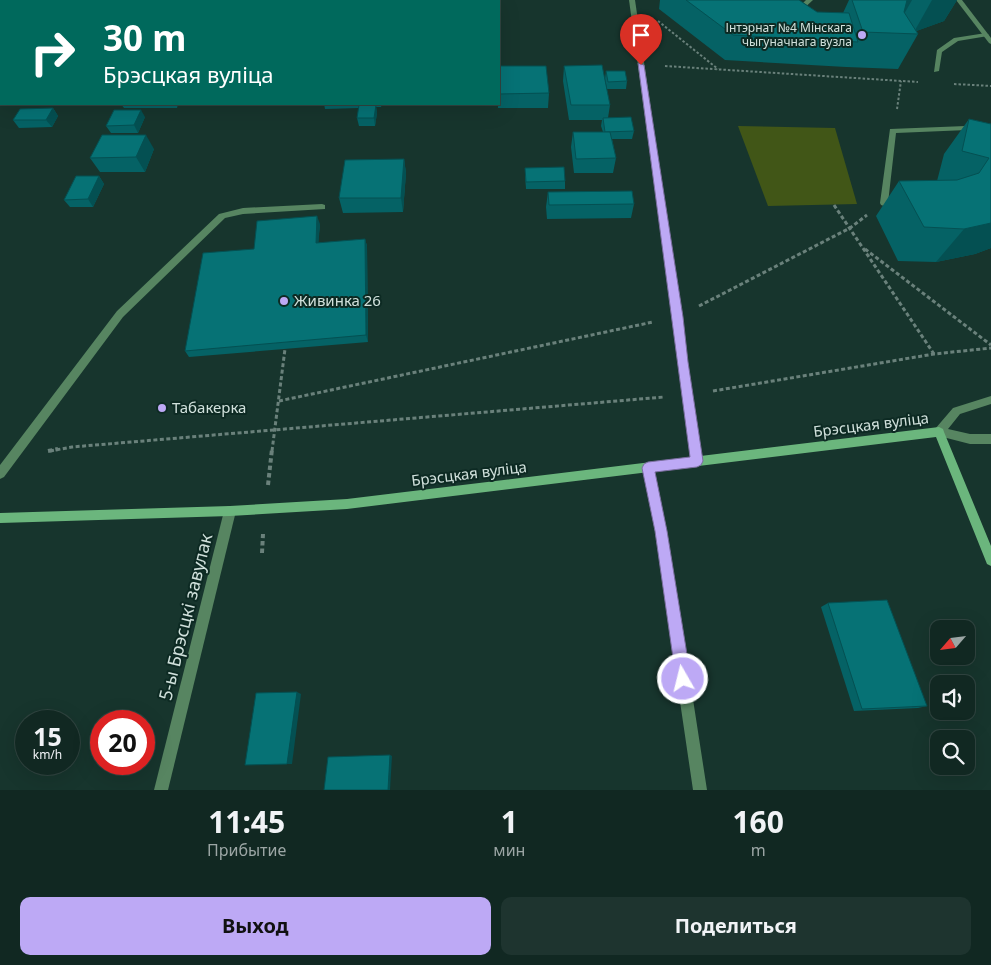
<!DOCTYPE html>
<html lang="ru">
<meta charset="utf-8">
<style>
:root{--surface:#112822;--page:#1e342f;--text:#f1f3f6;--muted:#9ca6a5;--line:#304440;--accent:#bda9f5}
body{margin:0;font-family:"Noto Sans",sans-serif;background:var(--page);color:var(--text);height:100vh;display:flex;flex-direction:column;font-size:19px;white-space:nowrap}
*{box-sizing:border-box;margin:0}
p{font-size:16px;color:var(--muted)}
.icon{flex:none;width:28px;height:28px;fill:none;stroke:currentColor;stroke-width:2;stroke-linecap:round;stroke-linejoin:round}
.map{position:relative;height:790px;overflow:hidden}
.sheet{display:flex;flex-direction:column;background:var(--surface);flex:1}
.sheet>*{flex:none}
.banner{position:absolute;left:0px;top:0px;width:500px;height:105px;box-shadow:0 5px 20px #0002,0 0 0 1px var(--line);background:#00695c;color:#fff;overflow:hidden}
.needle{width:32px;rotate:242deg}
.fabs{position:absolute;left:930px;top:620px;display:grid;gap:10px}
.fabs a{display:grid;place-items:center;width:45px;height:45px;border-radius:10px;background:var(--surface);box-shadow:0 5px 20px #0002,0 0 0 1px var(--line);font-size:25px}
.speed{position:absolute;left:15px;top:710px;display:flex;gap:10px;font-size:25px;font-weight:700;text-align:center}
.speed>*{display:grid;place-content:center;width:65px;height:65px;border-radius:50%;background:var(--surface);box-shadow:0 5px 20px #0002,0 0 0 1px var(--line);line-height:1}
.speed small{font-size:12px;font-weight:400}
.speed .limit{border:8px solid #d22;background:#fff;color:#111}
.pin{position:absolute;display:grid;place-items:center;width:42px;height:42px;color:#fff;margin:-51px -21px;border-radius:50% 50% 50% 0;rotate:-45deg;box-shadow:0 0 5px #0007}
.pin .icon{rotate:45deg}
.me{position:absolute;width:55px;margin:-28px;rotate:352deg;stroke-linejoin:round;filter:drop-shadow(0 0 4px #0008)}
.turn{display:flex;align-items:center;gap:18px;height:105px;padding:0 20px;font-size:22px}
.turn .icon{width:65px;height:65px;stroke-width:2.5}
.turn b{display:block;font-size:35px;line-height:42px}
.eta{display:flex;justify-content:space-evenly;align-items:center;height:85px;text-align:center}
.eta b{font-size:30px;font-weight:700;line-height:35px}
.button{display:flex;gap:10px;margin-top:auto;padding:10px 20px}
.button a{flex:1;height:58px;border-radius:10px;background:var(--accent);color:#111;font-size:20px;font-weight:700;line-height:58px;text-align:center}
.button a+a{background:var(--page);color:var(--text)}
.map>svg:first-child{display:block}
.green{fill:#415617}
.lines{fill:none;stroke-linecap:round;stroke-linejoin:round}
.path-far2{stroke:#6a817b;stroke-width:2;stroke-dasharray:2.5 2;stroke-linecap:butt}
.path-far1{stroke:#6a817b;stroke-width:3;stroke-dasharray:4 2.5;stroke-linecap:butt}
.path{stroke:#6a817b;stroke-width:4;stroke-dasharray:4.5 3;stroke-linecap:butt}
.lane{fill:#578561;fill-rule:evenodd}
.street{fill:#578561;fill-rule:evenodd}
.secondary{fill:#6bb67d;fill-rule:evenodd}
.wall{fill:#056265}
.shaded-wall{fill:#045052}
.building{fill:#067275;stroke:#045052}
.route{fill:#bda9f5;stroke:#7b6e9f}
.poi-dot{fill:#bda9f5;stroke:#0d2a23;stroke-width:2}
.labels{text-anchor:middle;stroke-width:4;stroke-linejoin:round;paint-order:stroke}
.far-poi-label{font-size:12px;fill:#d1e1dc;stroke:#0d2a23;text-anchor:end}
.poi-label{font-size:15px;fill:#d1e1dc;stroke:#0d2a23;text-anchor:start}
.street-label{font-size:15px;fill:#d1e1dc;stroke:#0d2a23}
.near-street-label{font-size:18px;fill:#d1e1dc;stroke:#0d2a23}
</style>
<div class="map">
<svg width="991" height="790" viewBox="0 0 991 790">
<rect width="100%" height="100%" fill="#17352d"/>
<path class="green" d="M738,126L835,128L857,204L768,206Z"/>
<g class="lines">
<g class="path-far2">
<path d="M658,21L718,69"/>
<path d="M665,66L918,82"/>
<path d="M954,84L991,86"/>
<path d="M897,109L901,81"/>
</g>
<g class="path-far1">
<path d="M834,205L934,354"/>
<path d="M865,249L991,345"/>
<path d="M699,306L850,228L867,215"/>
<path d="M713,391L934,354L991,348"/>
<path d="M279,401L653,322"/>
<path d="M50,451L72,447L664,397"/>
<path d="M272,451L285,349"/>
</g>
<g class="path">
<path d="M48,451L58,449"/>
<path d="M268,485L272,449"/>
<path d="M262,553L263,534"/>
</g>
<g class="lane">
<path d="M806,0H813L802,10H798V8Z"/>
<path d="M986,33L989,35L988,36L958,41L942,52L939,71L934,72L937,50L954,38Z"/>
<path d="M991,125V129L896,133L888,203L884,206L881,205L880,203L890,129Z"/>
<path d="M322,204L325,205V209L243,214L225,218L123,317L4,477L0,479V465L117,311L219,214L243,208Z"/>
<path d="M648,463L652,465L653,468L667,531L707,790H693L655,531L643,468L644,465Z"/>
</g>
<g class="street">
<path d="M629,0H635L702,461L701,464L697,466L693,464L692,461Z"/>
<path d="M956,0H962L991,38V44L989,43Z"/>
<rect x="0" y="59" width="1" height="4"/>
<path d="M991,396V404L960,414L948,429L970,434H991V444H970L935,435L934,432L935,429L953,408Z"/>
<path d="M230,506L234,507L236,511L168,790H154L224,511L226,507Z"/>
</g>
<path class="secondary" d="M939,427L943,429L944,432L991,546V566L987,564L936,437L347,509L230,516L0,523V513L230,506L347,499Z"/>
</g>
<g class="wall">
<path d="M351,0H377L376,1H351Z"/>
<path d="M660,0H799L817,12L843,13L849,0H957L944,21L916,31L918,34L898,69L846,67L725,60L659,9Z"/>
<path d="M499,66L549,93L548,108H498Z"/>
<path d="M564,66L610,105L608,118L634,131L632,139H612L616,158L613,173H574L571,147L573,132H603L601,126L602,120H569L563,81Z"/>
<path d="M606,71L627,81L626,89H607L605,79Z"/>
<path d="M121,104H178L177,108H124Z"/>
<path d="M324,104H382L381,107H376L377,113L375,126H359L357,118L359,108L325,109Z"/>
<path d="M53,108L58,116L52,127L19,128L13,120Z"/>
<path d="M145,117L138,133H111L106,126Z"/>
<path d="M969,119L991,124V248L975,254L936,262L898,261L876,216L899,181H937L944,154Z"/>
<path d="M154,149L145,172H100L90,158Z"/>
<path d="M404,159L406,173L403,212L343,213L339,198Z"/>
<path d="M525,168L565,181V189H526L525,175Z"/>
<path d="M99,176L104,184L93,207H70L64,200Z"/>
<path d="M548,192L634,204L631,218L547,219L546,207Z"/>
<path d="M320,224L318,243L365,239L367,246L368,342L189,357L185,351L254,249Z"/>
<path d="M828,603L927,706L918,708L854,711L821,607Z"/>
</g>
<g class="shaded-wall">
<path d="M2,0H9V1H1V28L0,26V2Z"/>
<path d="M905,0H912L899,23Z"/>
<path d="M932,0H957L944,21L914,32Z"/>
<path d="M376,105L377,113L375,126L374,118Z"/>
<path d="M53,108L58,116L52,127L46,120Z"/>
<path d="M141,110L145,117L138,133L134,125Z"/>
<path d="M146,135L154,149L145,172L136,157Z"/>
<path d="M404,159L406,173L403,212L401,198Z"/>
<path d="M99,176L104,184L93,207L88,199Z"/>
<path d="M317,216L320,224L318,250L316,243Z"/>
<path d="M991,223V248L975,254L936,262L964,229Z"/>
<path d="M365,239L367,246L368,342L366,335Z"/>
<path d="M297,692L301,694L292,764H287Z"/>
<path d="M390,755L392,756L390,790H388Z"/>
</g>
<g class="building">
<path d="M28,0H50V1H27Z"/>
<path d="M443,0H468V1H442Z"/>
<path d="M686,0H799L817,12L849,13L858,42L733,35Z"/>
<path d="M852,0H907L904,12L918,34L863,32Z"/>
<path d="M602,65L610,105H571L564,66Z"/>
<path d="M499,66H546L549,93L499,94Z"/>
<path d="M606,71H625L627,81L608,82Z"/>
<path d="M359,105H376L374,118H357Z"/>
<path d="M53,108L46,120H13L20,109Z"/>
<path d="M114,110H141L134,125L106,126Z"/>
<path d="M631,117L634,131L605,132L603,118Z"/>
<path d="M969,119L991,124V223L964,229L924,227L899,181L957,180L979,173L989,158L962,151Z"/>
<path d="M573,132H610L616,158L576,159Z"/>
<path d="M102,135H146L136,157L90,158Z"/>
<path d="M404,159L401,198H339L345,160Z"/>
<path d="M564,167L565,181L526,182L525,168Z"/>
<path d="M76,176H99L88,199L64,200Z"/>
<path d="M632,191L634,204L549,205L548,192Z"/>
<path d="M317,216L316,243L365,239L366,335L185,351L203,253L254,249L257,221Z"/>
<path d="M887,600L927,706L862,709L828,603Z"/>
<path d="M297,692L287,764L245,765L256,693Z"/>
<path d="M390,755L388,790H324L328,757Z"/>
</g>
<path class="route" d="M638,63L644,65L683,317L688,362L703,461L701,465L697,467L655,472L667,531L691,679L689,684L683,686L678,684L676,679L655,531L642,468L644,464L648,462L690,457Z"/>
<g class="poi-dot">
<circle cx="862" cy="35" r="5"/>
<circle cx="284" cy="301" r="5"/>
<circle cx="162" cy="408" r="5"/>
</g>
<g class="labels">
<g class="far-poi-label">
<text x="852" y="32">Інтэрнат №4 Мінскага<tspan x="852" dy="14">чыгуначнага вузла</tspan></text>
</g>
<g class="poi-label">
<text x="294" y="306">Живинка 26</text>
<text x="172" y="413">Табакерка</text>
</g>
<g class="street-label">
<text transform="translate(871 425) rotate(-7)" y="5">Брэсцкая вуліца</text>
<text transform="translate(469 474) rotate(-7)" y="5">Брэсцкая вуліца</text>
</g>
<g class="near-street-label">
<text transform="translate(186 617) rotate(-76)" y="6">5-ы Брэсцкі завулак</text>
</g>
</g>
</svg>
<div class="fabs">
<a><svg class="needle" viewBox="-14 -14 28 28"><path d="M0-13l5 13h-10z" fill="#e53935"/><path d="M0 13l5-13h-10z" fill="#9ca6a5"/></svg></a>
<a><svg class="icon" aria-label="sound" viewBox="0 0 24 24"><path d="M4 9h4l5-4v14l-5-4H4zM17 9q2 3 0 6"/></svg></a>
<a><svg class="icon" aria-label="search" viewBox="0 0 24 24"><circle cx="10" cy="10" r="6"/><path d="M15 15l6 6"/></svg></a>
</div>
<div class="speed"><div>15<small>km/h</small></div><div class="limit">20</div></div>
<div class="pin" style="left:641px;top:65px;background:#d93025"><svg class="icon" aria-label="arrive" viewBox="0 0 24 24"><path d="M6 21V4h12l-3 4 3 4H6"/></svg></div>
<svg class="me" style="left:683px;top:679px" viewBox="-20 -20 40 40"><circle r="17" fill="#bda9f5" stroke="#fff" stroke-width="3"/><path d="M0-11L8 9 0 5-8 9z" fill="#fff"/></svg>
<div class="banner">
<div class="turn"><svg class="icon" aria-label="right" viewBox="0 0 24 24"><path d="M7 20v-9h11M14 6l5 5-5 5"/></svg><div><b>30 m</b>Брэсцкая вуліца</div></div>
</div>
</div>
<section class="sheet">
<div class="eta">
<div><b>11:45</b><p>Прибытие</p></div>
<div><b>1</b><p>мин</p></div>
<div><b>160</b><p>m</p></div>
</div>
<div class="button"><a>Выход</a><a>Поделиться</a></div>
</section>
